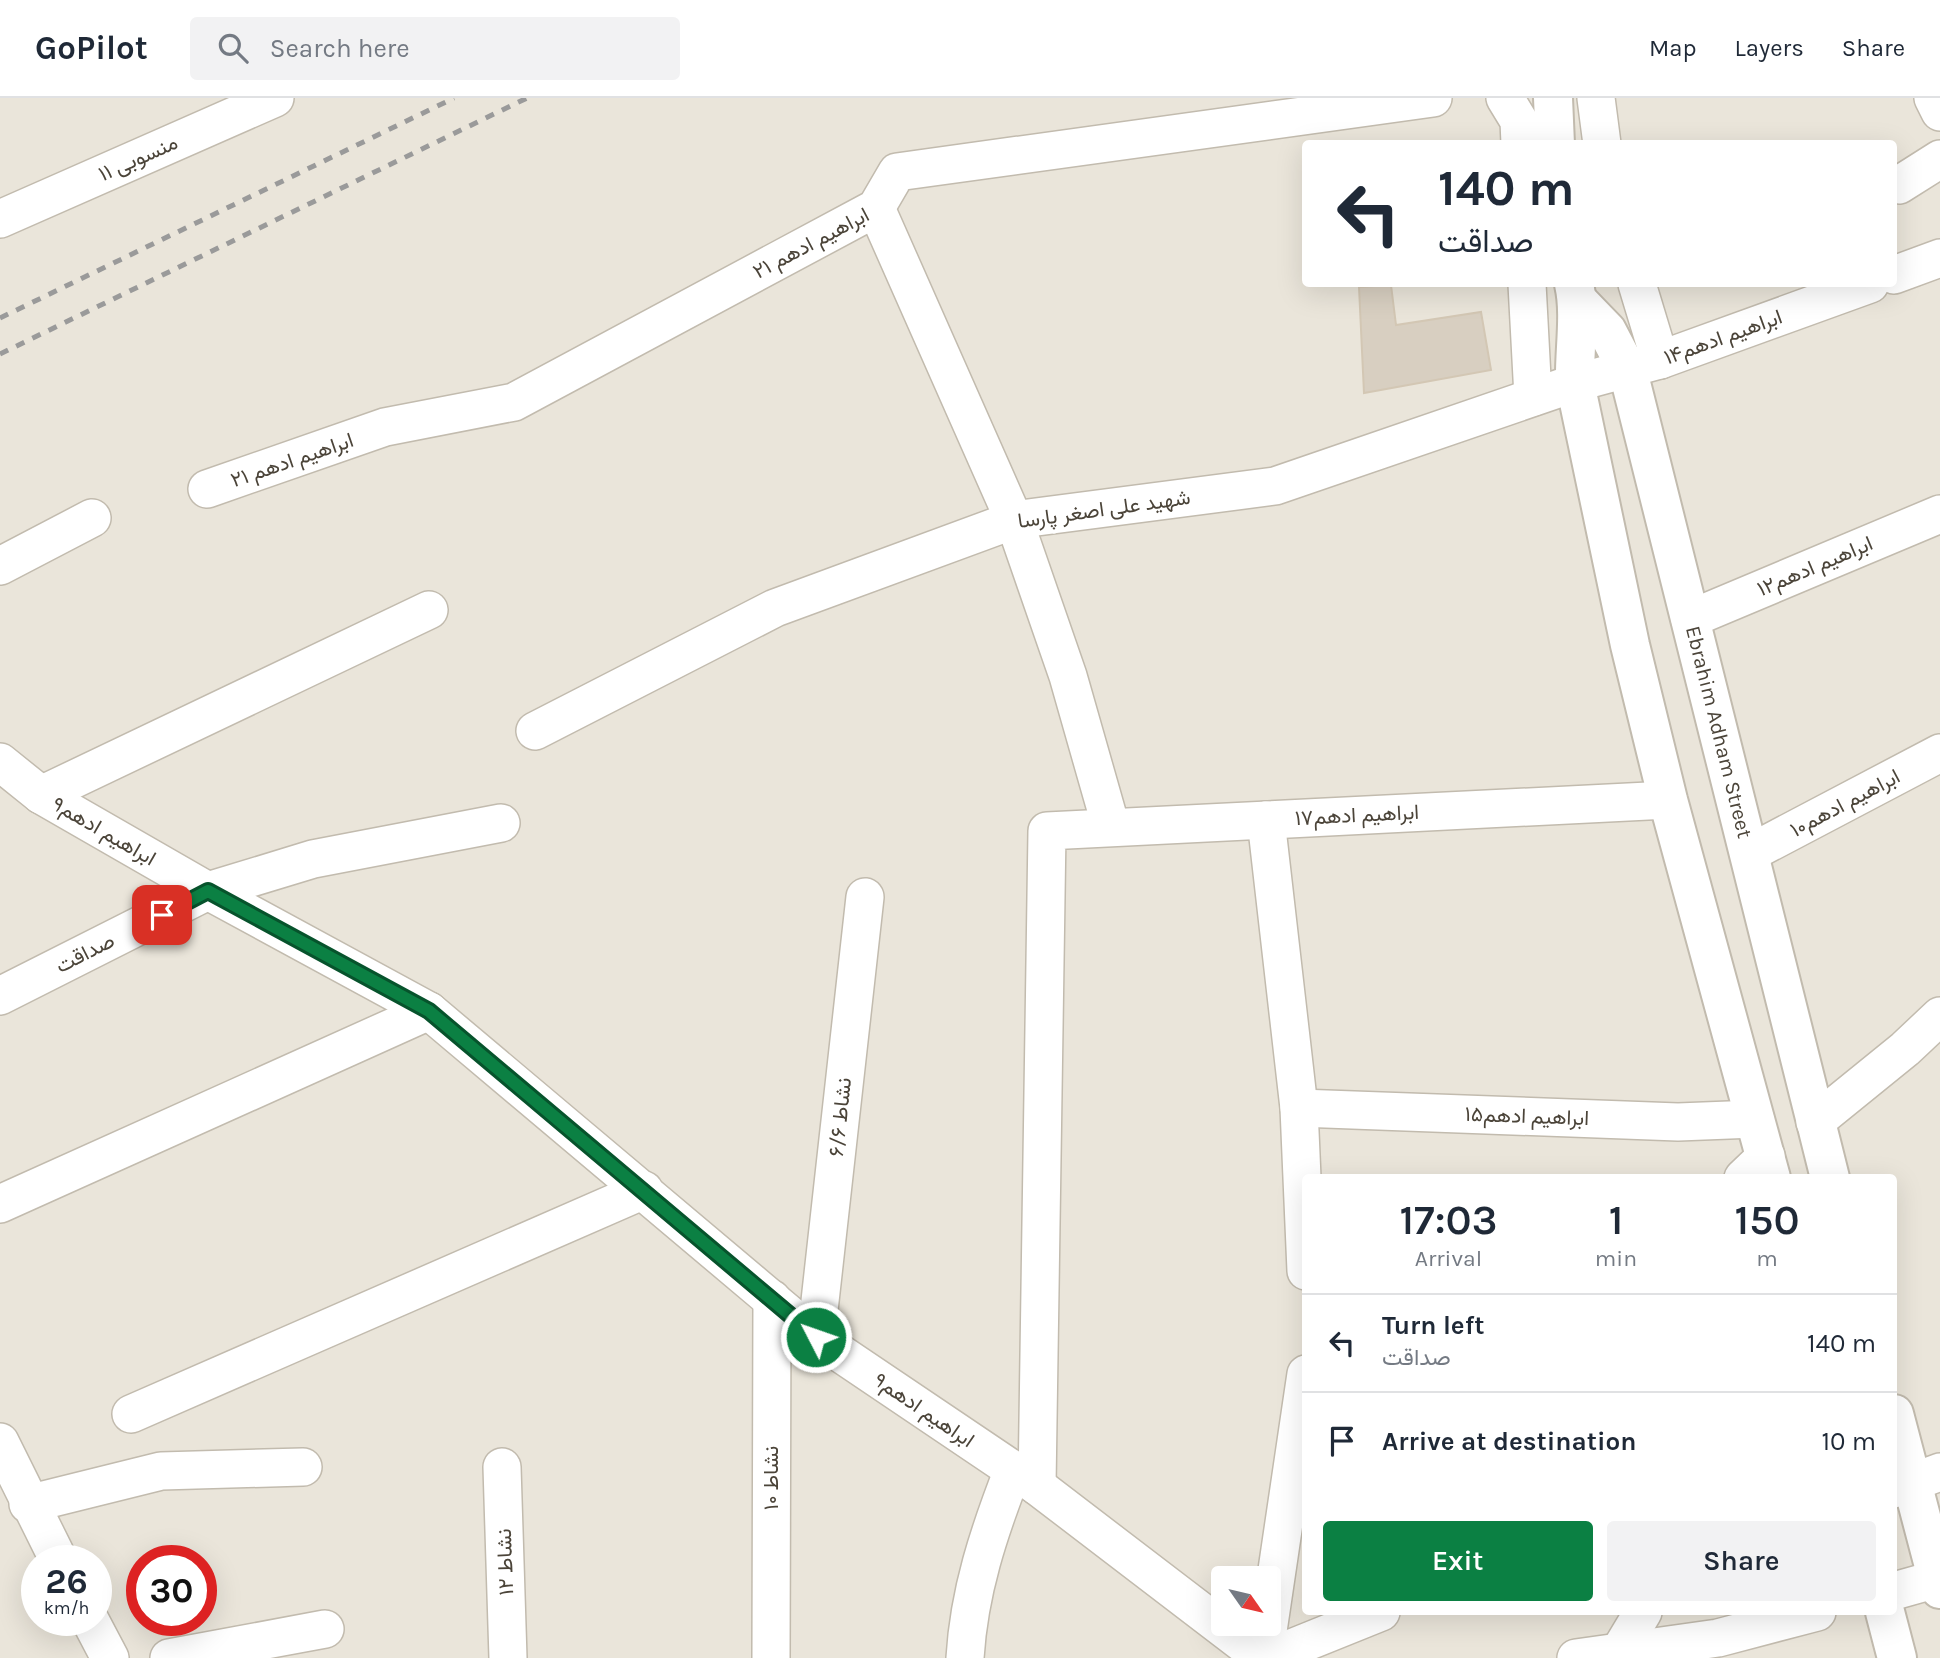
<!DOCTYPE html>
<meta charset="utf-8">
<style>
:root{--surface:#fff;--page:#f2f2f3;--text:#1f2937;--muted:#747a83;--line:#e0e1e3;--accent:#0b8043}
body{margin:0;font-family:Karla,Vazirmatn,sans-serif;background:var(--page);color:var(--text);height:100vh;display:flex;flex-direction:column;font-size:26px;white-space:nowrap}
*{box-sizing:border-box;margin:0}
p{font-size:23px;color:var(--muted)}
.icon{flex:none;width:38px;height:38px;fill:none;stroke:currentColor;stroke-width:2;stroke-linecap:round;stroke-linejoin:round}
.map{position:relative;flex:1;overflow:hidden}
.drawer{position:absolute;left:1302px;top:1076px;width:595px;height:441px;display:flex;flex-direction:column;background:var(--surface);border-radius:7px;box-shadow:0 7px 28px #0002}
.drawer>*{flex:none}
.top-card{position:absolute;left:1302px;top:42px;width:595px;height:147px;border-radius:7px;box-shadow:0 7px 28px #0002;background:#fff;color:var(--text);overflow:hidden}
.needle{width:46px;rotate:124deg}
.tools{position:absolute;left:1211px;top:1468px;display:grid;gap:14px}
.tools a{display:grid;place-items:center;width:70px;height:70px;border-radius:7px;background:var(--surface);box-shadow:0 7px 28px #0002;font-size:35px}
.speed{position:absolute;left:21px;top:1447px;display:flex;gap:14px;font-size:35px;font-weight:700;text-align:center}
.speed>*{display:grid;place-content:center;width:91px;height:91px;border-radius:50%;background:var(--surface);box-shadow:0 7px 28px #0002;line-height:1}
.speed small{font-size:18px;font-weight:400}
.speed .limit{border:10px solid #d22;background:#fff;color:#111}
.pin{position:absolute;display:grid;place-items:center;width:60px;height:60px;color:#fff;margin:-30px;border-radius:14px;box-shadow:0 4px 10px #0006}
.me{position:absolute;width:77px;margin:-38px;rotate:311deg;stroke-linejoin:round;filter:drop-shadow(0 0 5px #0008)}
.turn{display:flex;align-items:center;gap:24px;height:147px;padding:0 21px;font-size:32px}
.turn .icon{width:91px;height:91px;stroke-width:2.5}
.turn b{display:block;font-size:49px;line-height:60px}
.eta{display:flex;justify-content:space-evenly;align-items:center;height:119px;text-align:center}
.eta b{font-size:42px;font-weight:600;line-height:49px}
.cta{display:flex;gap:14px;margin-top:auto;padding:14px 21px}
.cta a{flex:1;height:80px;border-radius:7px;background:var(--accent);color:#fff;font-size:28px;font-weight:600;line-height:80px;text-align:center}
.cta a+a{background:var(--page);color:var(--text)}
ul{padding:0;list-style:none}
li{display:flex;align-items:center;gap:21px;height:98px;padding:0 21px;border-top:2px solid var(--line)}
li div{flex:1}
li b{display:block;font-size:26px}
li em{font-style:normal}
header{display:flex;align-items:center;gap:42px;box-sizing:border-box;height:98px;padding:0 35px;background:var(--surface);border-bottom:2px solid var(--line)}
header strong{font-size:33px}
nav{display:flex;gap:38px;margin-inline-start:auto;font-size:24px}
.search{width:490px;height:63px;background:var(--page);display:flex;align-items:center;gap:18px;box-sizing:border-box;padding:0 24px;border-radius:7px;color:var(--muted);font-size:26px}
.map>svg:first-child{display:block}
.residential{fill:#eae5da;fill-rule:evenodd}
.building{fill:#d8cfc1;stroke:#d3c7b4;stroke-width:2}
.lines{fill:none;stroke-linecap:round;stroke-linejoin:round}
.minor-casing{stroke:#c2bbae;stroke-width:40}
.tertiary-casing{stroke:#c2bbae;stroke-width:42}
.minor{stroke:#fff;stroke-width:37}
.tertiary{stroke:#fff;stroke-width:38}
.rail{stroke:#9a9a9a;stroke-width:5;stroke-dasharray:9 9;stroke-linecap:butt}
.route-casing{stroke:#07532c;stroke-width:18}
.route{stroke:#0b8043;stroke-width:12}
.labels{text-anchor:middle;stroke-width:7;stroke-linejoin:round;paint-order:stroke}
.street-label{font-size:21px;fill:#4b4439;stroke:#fff}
</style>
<header>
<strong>GoPilot</strong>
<div class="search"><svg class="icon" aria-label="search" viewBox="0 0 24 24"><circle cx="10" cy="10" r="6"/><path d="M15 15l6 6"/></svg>Search here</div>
<nav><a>Map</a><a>Layers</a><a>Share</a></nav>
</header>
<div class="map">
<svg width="1940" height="1560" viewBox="0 0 1940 1560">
<rect width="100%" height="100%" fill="#f6f3ec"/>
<path class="residential" d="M0,0H1940V1560H0ZM1306,46H1894V186H1306ZM1306,1080H1894V1514H1306ZM37,1463H96V1522H37ZM142,1463H201V1522H142ZM1223,1480H1269V1526H1223Z"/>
<path class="building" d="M1391,187L1396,227L1481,214L1491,272L1364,295L1359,189Z"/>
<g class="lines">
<defs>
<g id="minor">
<path d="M1505,0L1519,23L1520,46"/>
<path d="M1596,0L1602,46"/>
<path d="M1933,0L1940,14"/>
<path d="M1899,87L1940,61"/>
<path d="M876,110L1014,422L1068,578L1111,729"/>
<path d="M0,121L275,0"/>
<path d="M1894,177L1940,160"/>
<path d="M1527,186L1533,299"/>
<path d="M1637,186L1660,262"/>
<path d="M207,391L385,329L514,304L876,110L897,74L1433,0"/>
<path d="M0,468L92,420"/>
<path d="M1690,521L1940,416"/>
<path d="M535,633L775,510L1014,422L1275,388L1575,285L1660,262L1870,186"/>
<path d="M0,664L41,697L208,793L429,913L816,1239L1037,1388L1262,1560"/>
<path d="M41,697L429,512"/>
<path d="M1266,722L1299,1010L1306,1173"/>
<path d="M1750,755L1940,655"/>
<path d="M0,898L208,793L313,761L501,725"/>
<path d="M1299,1010L1678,1024L1755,1021"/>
<path d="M1815,1024L1905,951L1940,918"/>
<path d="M1743,1080L1766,1058"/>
<path d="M0,1106L429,913"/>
<path d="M816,1239L865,799"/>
<path d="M131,1316L644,1092"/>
<path d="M0,1344L59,1463"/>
<path d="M502,1369L508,1560"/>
<path d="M1037,1388L1047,733L1668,702"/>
<path d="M1894,1391L1940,1374"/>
<path d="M28,1406L161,1373L303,1369"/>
<path d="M1894,1493L1940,1480"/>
<path d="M90,1522L110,1560"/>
<path d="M1619,1554L1643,1514"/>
<path d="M169,1560L325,1531"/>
<path d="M771,1560L772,1201"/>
<path d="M965,1560C969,1493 989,1434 1013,1372"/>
<path d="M1264,1560L1306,1276"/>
<path d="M1267,1560L1381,1514"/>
<path d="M1576,1560L1718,1540L1817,1514"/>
</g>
<g id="tertiary">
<path d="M1553,0L1555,46"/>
<path d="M1574,186C1581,216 1574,253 1575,285L1630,547L1668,702L1771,1080"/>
<path d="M1577,202L1607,233L1628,273L1830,1080"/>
<path d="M1894,1316L1940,1491"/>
<path d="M1885,1514L1897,1560"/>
</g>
</defs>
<use href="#minor" class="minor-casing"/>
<use href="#tertiary" class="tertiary-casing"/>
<use href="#minor" class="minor"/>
<use href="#tertiary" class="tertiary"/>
<g class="rail">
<path d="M0,220L454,0"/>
<path d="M0,256L527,0"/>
</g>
</g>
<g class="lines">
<defs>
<path id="route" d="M162,817L208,793L429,913L816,1239"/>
</defs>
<use href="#route" class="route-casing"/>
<use href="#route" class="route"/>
</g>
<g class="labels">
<g class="street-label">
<text transform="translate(138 60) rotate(-24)" y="7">منسوبی ۱۱</text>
<text transform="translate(811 145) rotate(-28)" y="7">ابراهیم ادهم ۲۱</text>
<text transform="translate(1723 239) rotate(-20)" y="7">ابراهیم ادهم۱۴</text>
<text transform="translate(292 362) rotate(-19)" y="7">ابراهیم ادهم ۲۱</text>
<text transform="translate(1104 411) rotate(-8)" y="7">شهید علی اصغر پارسا</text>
<text transform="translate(1815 468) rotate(-23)" y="7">ابراهیم ادهم۱۲</text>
<text transform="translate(1719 634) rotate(76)" y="7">Ebrahim Adham Street</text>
<text transform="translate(1845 705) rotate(-28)" y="7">ابراهیم ادهم۱۰</text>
<text transform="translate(1357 717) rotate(-3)" y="7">ابراهیم ادهم۱۷</text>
<text transform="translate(104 733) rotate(30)" y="7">ابراهیم ادهم۹</text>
<text transform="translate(85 855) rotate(-27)" y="7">صداقت</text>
<text transform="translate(1527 1018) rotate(2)" y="7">ابراهیم ادهم۱۵</text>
<text transform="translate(840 1019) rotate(-84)" y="7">نشاط ۶/۶</text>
<text transform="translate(924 1312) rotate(34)" y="7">ابراهیم ادهم۹</text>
<text transform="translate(771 1380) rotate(-90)" y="7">نشاط ۱۰</text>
<text transform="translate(505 1464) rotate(-92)" y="7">نشاط ۱۲</text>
</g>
</g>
</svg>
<div class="tools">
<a><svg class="needle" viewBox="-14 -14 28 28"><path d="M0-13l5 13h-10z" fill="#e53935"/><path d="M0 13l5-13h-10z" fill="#747a83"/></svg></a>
</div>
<div class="speed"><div>26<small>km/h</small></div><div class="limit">30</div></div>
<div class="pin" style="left:162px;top:817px;background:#d93025"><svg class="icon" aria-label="arrive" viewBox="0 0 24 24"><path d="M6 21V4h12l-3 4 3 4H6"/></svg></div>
<svg class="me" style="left:816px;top:1239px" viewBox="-20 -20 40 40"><circle r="17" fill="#0b8043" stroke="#fff" stroke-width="3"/><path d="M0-11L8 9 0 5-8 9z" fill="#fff"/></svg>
<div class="top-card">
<div class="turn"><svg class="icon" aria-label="left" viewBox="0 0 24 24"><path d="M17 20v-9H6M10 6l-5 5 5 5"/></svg><div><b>140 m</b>صداقت</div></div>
</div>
<section class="drawer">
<div class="eta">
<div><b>17:03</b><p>Arrival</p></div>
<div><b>1</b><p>min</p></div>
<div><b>150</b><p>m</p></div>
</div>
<ul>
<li><svg class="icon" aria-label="left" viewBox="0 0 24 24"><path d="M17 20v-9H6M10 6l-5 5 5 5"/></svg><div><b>Turn left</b><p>صداقت</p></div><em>140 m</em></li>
<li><svg class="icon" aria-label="arrive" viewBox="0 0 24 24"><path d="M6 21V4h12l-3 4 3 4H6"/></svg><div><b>Arrive at destination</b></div><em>10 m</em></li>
</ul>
<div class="cta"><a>Exit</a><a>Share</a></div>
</section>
</div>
